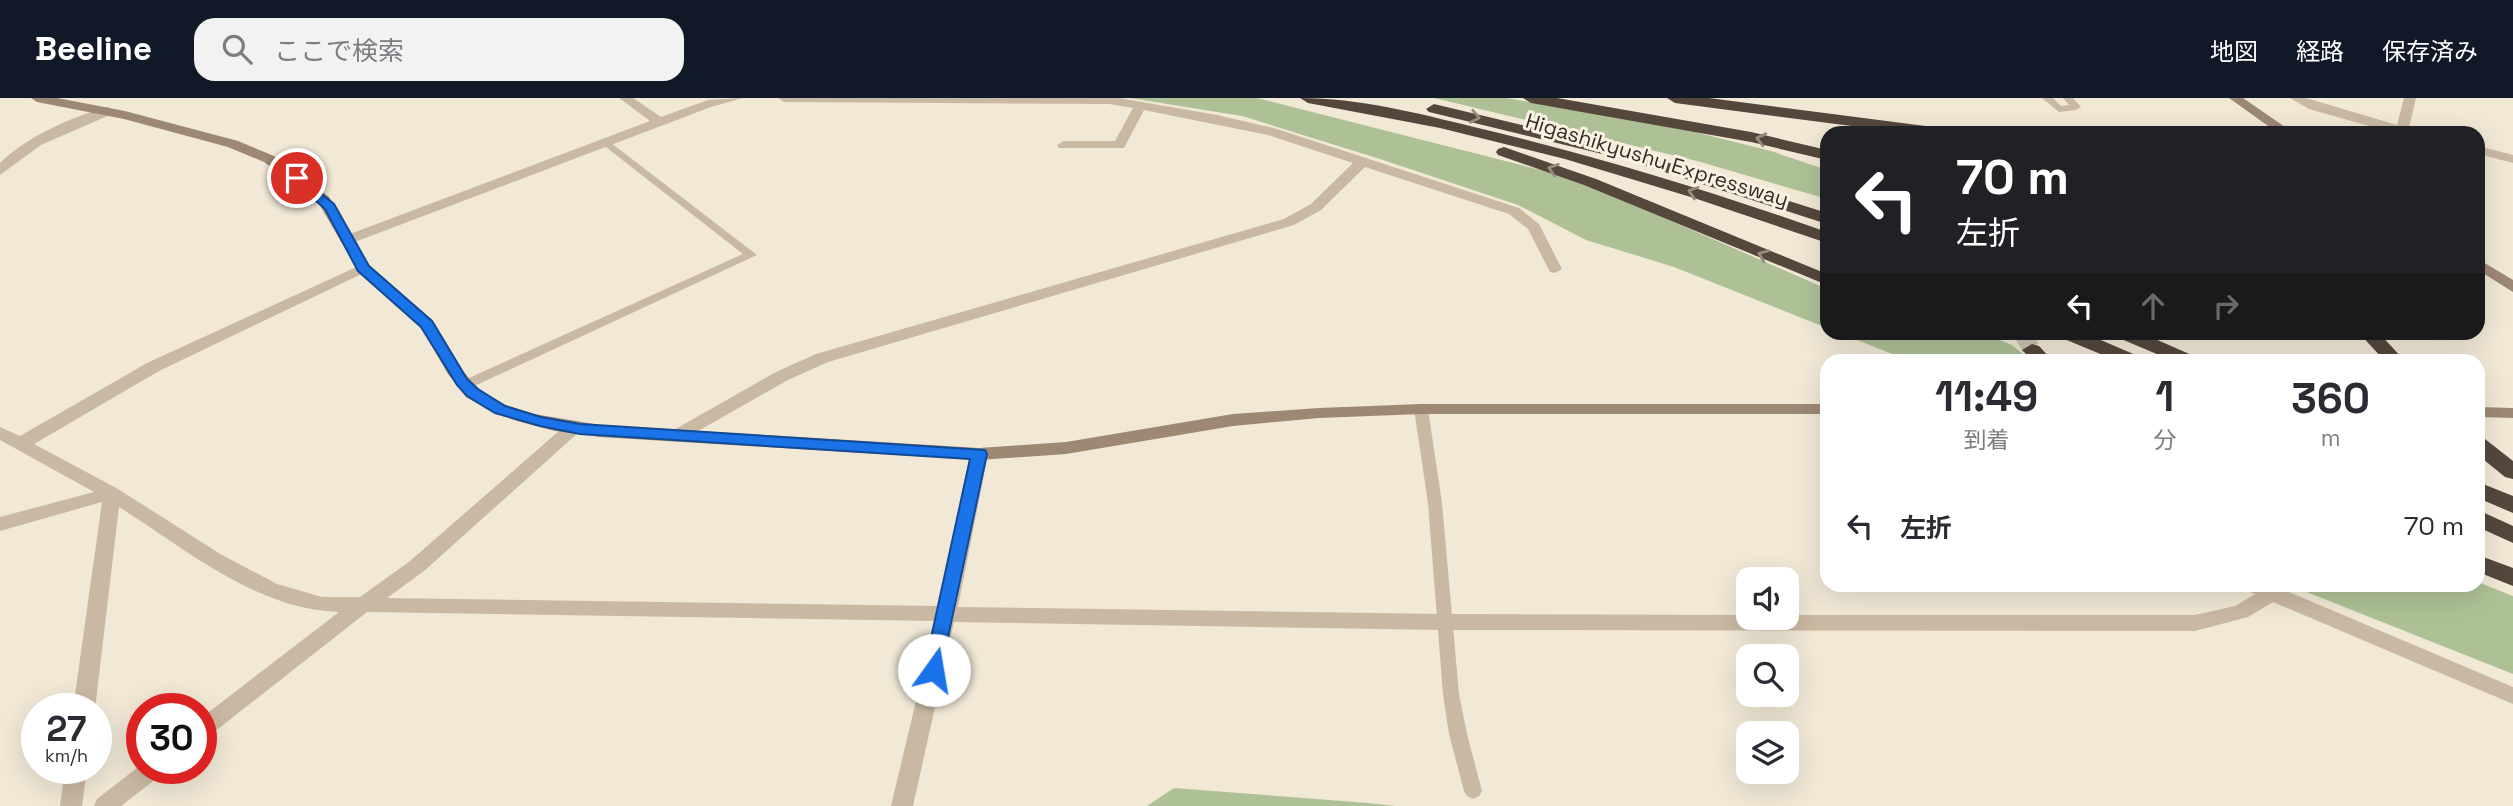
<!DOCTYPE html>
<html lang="ja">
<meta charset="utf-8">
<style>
:root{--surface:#fff;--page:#f2f2f3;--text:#2b2b33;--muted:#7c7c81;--accent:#111827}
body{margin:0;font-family:"Space Grotesk","Noto Sans JP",sans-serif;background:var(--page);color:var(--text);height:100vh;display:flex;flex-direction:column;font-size:26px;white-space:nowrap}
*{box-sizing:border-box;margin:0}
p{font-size:23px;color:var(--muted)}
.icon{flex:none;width:38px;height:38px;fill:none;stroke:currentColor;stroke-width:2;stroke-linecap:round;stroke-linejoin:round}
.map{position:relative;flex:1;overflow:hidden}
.side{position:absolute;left:1820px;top:256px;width:665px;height:238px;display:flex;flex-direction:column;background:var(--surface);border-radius:21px;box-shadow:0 7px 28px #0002}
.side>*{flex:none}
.hud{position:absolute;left:1820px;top:28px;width:665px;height:214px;border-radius:21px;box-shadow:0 7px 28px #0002;background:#202124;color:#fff;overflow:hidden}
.tools{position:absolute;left:1736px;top:469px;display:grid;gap:14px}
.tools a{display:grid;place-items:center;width:63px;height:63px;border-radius:14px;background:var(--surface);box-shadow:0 7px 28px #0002;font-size:35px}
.speed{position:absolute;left:21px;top:595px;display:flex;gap:14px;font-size:35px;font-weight:700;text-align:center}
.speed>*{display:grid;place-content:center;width:91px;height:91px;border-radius:50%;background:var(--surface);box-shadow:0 7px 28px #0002;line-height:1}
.speed small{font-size:18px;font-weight:400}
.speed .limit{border:10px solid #d22;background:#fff;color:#111}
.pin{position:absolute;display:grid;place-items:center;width:60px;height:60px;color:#fff;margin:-30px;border:4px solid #fff;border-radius:50%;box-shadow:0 2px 7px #0007}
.me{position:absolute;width:77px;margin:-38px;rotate:13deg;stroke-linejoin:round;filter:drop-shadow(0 0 5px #0008)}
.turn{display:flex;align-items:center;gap:24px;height:147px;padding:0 21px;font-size:32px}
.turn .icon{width:91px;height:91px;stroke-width:2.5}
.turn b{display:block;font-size:49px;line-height:60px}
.lanes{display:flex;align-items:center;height:66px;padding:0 21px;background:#0003;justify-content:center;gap:35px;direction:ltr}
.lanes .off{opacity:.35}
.eta{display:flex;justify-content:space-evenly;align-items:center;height:119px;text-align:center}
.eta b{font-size:42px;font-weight:700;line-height:49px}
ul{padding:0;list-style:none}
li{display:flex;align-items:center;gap:21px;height:105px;padding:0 21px}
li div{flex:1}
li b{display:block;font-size:26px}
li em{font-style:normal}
header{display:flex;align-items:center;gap:42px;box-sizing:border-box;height:98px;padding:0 35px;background:var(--accent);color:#fff}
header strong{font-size:33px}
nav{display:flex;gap:38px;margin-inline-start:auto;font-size:24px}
.search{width:490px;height:63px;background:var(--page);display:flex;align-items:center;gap:18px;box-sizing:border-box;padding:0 24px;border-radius:21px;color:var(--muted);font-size:26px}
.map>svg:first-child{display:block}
.green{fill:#aec196}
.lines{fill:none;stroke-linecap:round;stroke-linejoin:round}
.highway-tunnel{stroke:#cbc2b3;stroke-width:18;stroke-dasharray:18 9;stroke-linecap:butt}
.lane{fill:#cab9a2;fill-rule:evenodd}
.street{fill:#cab9a2;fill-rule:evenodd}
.secondary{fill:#9d8874;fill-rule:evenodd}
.highway{fill:#55473c;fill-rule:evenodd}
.oneway{stroke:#978b7f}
.route{fill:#1a73e8;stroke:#114b97;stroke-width:2}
.labels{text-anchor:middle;stroke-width:6;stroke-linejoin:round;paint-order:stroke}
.far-street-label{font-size:21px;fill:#342b25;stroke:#f9f2e3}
</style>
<header>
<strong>Beeline</strong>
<div class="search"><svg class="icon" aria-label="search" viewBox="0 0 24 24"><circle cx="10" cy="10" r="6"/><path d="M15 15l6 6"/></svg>ここで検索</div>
<nav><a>地図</a><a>経路</a><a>保存済み</a></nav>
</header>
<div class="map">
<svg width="2513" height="708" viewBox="0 0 2513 708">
<rect width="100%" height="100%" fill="#f1e8d6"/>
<g class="green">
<path d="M1130,0H1257L1560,77L1612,97L1827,191V230L1674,169L1586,142L1518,107L1380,61L1242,18Z"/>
<path d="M1434,0H1507L1687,32L1771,53L1827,72V101L1697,63Z"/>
<path d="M1840,235H1982L2012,247L2030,262H1907Z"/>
<path d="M2478,484L2513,498V576L2289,487L2478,486Z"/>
<path d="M1174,690L1368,705L1395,708H1147Z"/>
</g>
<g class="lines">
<path class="highway-tunnel" d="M2022,234L2032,252"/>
<g class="lane">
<path d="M2042,0H2053L2061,8L2069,7L2063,0H2073L2081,9L2076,12L2059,14Z"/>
<path d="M606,41L757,157L470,290H460L458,287L460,284L743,156L602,46L601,44Z"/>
<path d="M1421,307L1428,311L1442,405L1459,596L1467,636L1482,693L1479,698L1473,701L1467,698L1464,693L1449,636L1443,596L1428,405L1414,311Z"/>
</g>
<g class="street">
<path d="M619,0H633L661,19L708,2L743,0L711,9L352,145H342L340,142L342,139L650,23Z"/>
<path d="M778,0H1119L1217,17L1277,31L1519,110L1539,126L1562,171L1555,175L1550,174L1528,131L1509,116L1365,69L1321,112L1294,127L828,264L788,282L684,341H672L669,337L672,333L776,274L816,256L1284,121L1311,106L1353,65L1268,37L1144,12L1124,50H1059L1057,47L1064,43H1115L1133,10L1109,6L784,4Z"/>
<path d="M2290,0H2306L2397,27L2404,0H2416L2409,30L2419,35H2394L2309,11Z"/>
<path d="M108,9L114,13L112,16L41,47L0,77V65C28,38 71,19 108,9Z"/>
<path d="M2478,48L2513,57V65L2478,56Z"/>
<path d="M363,166L370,170L368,173L159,273L34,346L118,391L222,457L277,486L322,499H360L410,463L567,326L573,324L582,330L579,334L424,473L387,500L938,508L970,356L979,350L988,356L958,509L1445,516L1748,517V520H1787V517H2195L2235,508L2255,496L2243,491L2241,486H2270L2513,589V606L2273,504L2248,519L2195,533L1445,532L954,524L913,708H891L935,523L367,514L209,638L201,641V620L339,514C257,512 186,451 119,409L95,611H73L102,404L0,433V419L94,394L0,342V329L20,338L147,265Z"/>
<path d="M142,666V670H164L161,677L121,708H94L97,701Z"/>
<path d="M65,670H87L82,708H60Z"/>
</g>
<g class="secondary">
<path d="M31,0H57L125,13L238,43L274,58L329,99L369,167L433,223L463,273L478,291L506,307L528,315L600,327L979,350L1066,344L1233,316L1319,310L1421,306H1827V316H1421L1319,320L1233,328L1066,356L979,362L600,339L555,333L517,323L494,315L466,299L448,276L421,229L358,173L318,104L264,64L228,49L124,21L37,4Z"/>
<path d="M2229,0H2243L2294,35H2278Z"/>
<path d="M2478,161L2513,182V194L2478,172Z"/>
<path d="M2478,309L2513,310V320L2478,319Z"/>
</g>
<g class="highway">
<path d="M1300,0C1359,0 1417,15 1474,29C1594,57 1711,93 1827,134V145L1694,100L1565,61L1440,30L1308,5Z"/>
<path d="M1523,0H1557L1751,34L1827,52V62L1751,44L1531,5Z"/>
<path d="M1667,0H1709L1941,30L1949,35H1906L1675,5Z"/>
<path d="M1434,6L1638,55L1827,115V126L1627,62L1429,14L1426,11Z"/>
<path d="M1504,49L1596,81L1827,176V187L1584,87L1498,57L1496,54L1498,51Z"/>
<path d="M2055,234H2082L2138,258L2141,262H2115L2057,238Z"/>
<path d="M2112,234H2139L2194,258L2197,262H2171L2114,238Z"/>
<path d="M2358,234H2378L2404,262H2384Z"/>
<path d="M2032,246L2039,248L2052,262H2032L2022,252Z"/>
<path d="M2478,339L2485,341L2513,363V381L2505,379L2478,357Z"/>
<path d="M2478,384L2513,398V415L2478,400Z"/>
<path d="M2478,412L2513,428V445L2478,429Z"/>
<path d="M2478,457L2513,470V488L2478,474Z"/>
</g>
</g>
<defs><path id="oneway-chevron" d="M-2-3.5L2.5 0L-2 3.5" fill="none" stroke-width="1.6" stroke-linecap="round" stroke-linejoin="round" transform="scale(1.75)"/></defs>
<g class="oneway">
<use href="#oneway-chevron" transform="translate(1475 19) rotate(12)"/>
<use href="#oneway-chevron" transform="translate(1761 41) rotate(-166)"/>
<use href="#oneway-chevron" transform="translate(1553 71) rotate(-161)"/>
<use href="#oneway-chevron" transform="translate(1693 94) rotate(-162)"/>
<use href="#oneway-chevron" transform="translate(1763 157) rotate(-157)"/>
</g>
<path class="route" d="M297,76L334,106L369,168L432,223L467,281L478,291L505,308L541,319L580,326L985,352L987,356L940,577L934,579L927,577L924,572L970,361L580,336L540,328L495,315L467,298L457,287L421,229L358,173L325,111L290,80Z"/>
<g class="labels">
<g class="far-street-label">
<text transform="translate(1657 62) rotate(17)" y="7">Higashikyushu Expressway</text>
</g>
</g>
</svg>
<div class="tools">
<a><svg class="icon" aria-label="sound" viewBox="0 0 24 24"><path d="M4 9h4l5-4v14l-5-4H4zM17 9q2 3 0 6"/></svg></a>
<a><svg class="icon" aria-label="search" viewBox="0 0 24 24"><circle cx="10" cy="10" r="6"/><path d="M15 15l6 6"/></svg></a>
<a><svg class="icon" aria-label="layers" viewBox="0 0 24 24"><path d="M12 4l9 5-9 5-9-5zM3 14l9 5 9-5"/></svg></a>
</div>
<div class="speed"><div>27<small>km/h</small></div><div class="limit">30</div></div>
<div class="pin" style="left:297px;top:80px;background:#d93025"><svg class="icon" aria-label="arrive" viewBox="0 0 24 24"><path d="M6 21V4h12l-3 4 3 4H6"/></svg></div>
<svg class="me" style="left:934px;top:572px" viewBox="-20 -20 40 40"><circle r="19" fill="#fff"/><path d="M0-13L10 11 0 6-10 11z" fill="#1a73e8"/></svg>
<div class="hud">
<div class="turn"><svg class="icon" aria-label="left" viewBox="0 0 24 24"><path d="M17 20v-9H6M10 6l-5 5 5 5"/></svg><div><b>70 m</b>左折</div></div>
<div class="lanes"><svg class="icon" aria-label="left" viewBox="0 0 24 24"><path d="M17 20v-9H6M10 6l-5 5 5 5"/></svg><svg class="icon off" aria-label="ahead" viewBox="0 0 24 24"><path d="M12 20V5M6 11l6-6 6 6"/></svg><svg class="icon off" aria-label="right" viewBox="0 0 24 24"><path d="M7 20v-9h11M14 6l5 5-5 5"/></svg></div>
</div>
<section class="side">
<div class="eta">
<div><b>11:49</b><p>到着</p></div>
<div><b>1</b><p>分</p></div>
<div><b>360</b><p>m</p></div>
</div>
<ul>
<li><svg class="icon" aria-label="left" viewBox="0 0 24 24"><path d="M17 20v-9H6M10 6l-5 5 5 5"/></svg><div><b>左折</b></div><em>70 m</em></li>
</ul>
</section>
</div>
